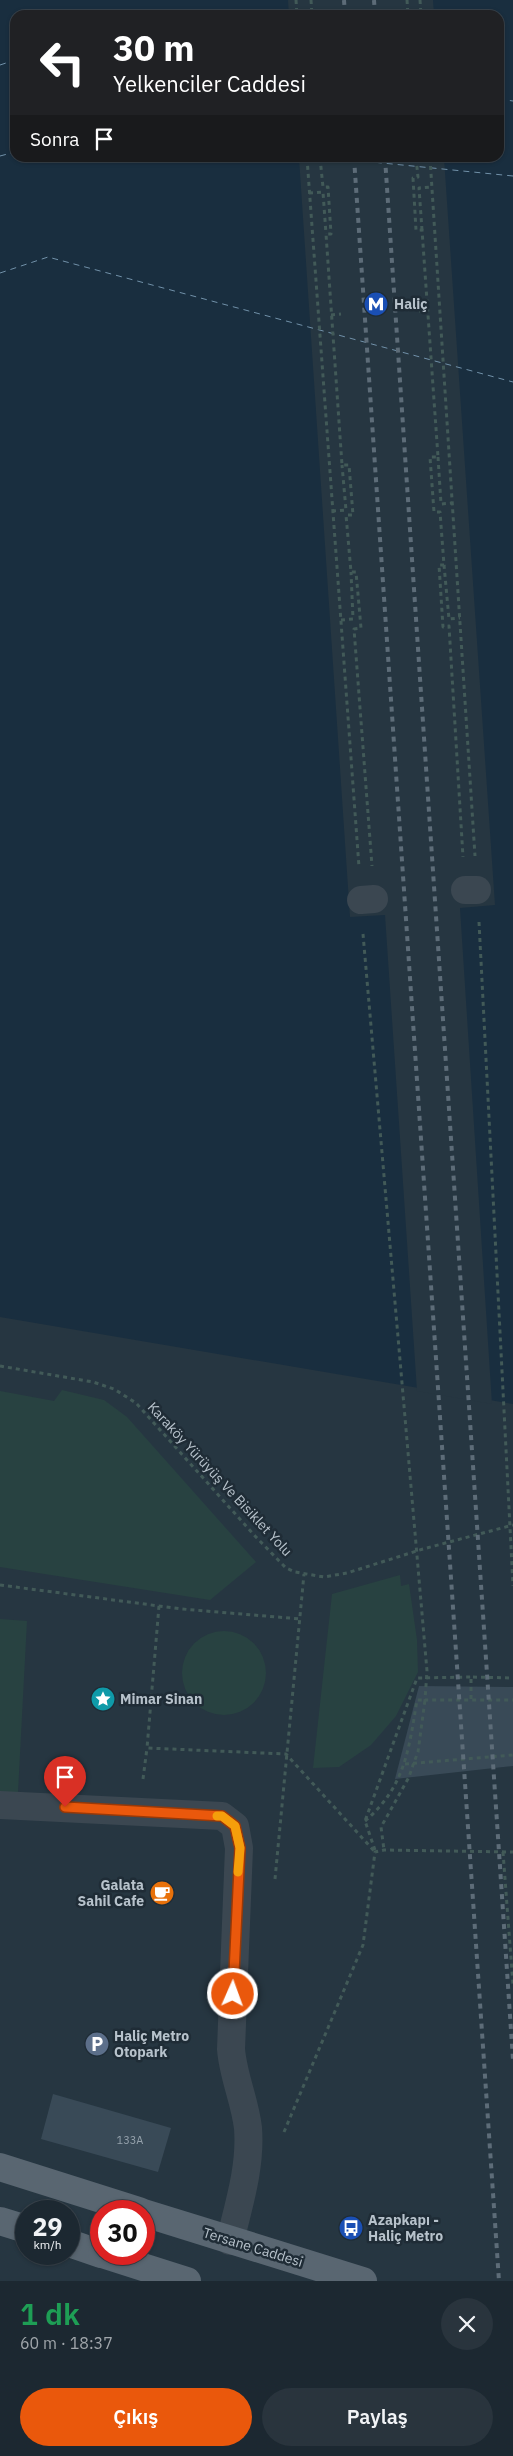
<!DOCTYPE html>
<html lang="tr">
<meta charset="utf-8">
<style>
:root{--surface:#1c2831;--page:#29343d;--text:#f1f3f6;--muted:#a0a6ab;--line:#3a444d;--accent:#ea580c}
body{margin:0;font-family:"IBM Plex Sans",sans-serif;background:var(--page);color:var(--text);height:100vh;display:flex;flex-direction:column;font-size:19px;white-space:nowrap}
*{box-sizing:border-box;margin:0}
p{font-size:16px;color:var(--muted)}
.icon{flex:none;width:28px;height:28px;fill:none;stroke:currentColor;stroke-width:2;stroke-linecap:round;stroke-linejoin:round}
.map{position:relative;height:2281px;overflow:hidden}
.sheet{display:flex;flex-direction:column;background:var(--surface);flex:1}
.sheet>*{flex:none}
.top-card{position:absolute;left:10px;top:10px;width:494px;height:152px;border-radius:15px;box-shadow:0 1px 4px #0004,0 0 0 1px var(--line);background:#202124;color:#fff;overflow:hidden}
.speed{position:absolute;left:15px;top:2200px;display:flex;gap:10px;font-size:25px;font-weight:700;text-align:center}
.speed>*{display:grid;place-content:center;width:65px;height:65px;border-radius:50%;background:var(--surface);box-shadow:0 1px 4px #0004,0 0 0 1px var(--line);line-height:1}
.speed small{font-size:12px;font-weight:400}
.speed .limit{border:8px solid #d22;background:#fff;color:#111}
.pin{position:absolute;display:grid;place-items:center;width:42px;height:42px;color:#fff;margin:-51px -21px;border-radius:50% 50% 50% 0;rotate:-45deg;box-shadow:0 0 5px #0007}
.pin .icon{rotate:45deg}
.me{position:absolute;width:55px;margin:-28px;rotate:2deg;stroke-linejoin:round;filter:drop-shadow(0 0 4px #0008)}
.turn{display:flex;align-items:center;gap:18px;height:105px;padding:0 20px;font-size:22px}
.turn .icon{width:65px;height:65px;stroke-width:2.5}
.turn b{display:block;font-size:35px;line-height:42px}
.then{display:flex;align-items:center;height:48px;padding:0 20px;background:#0003;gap:10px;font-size:19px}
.round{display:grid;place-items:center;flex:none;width:52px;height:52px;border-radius:26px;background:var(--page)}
.summary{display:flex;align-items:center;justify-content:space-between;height:85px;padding:0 20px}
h1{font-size:30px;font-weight:600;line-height:38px;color:#1e9e55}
.button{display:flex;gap:10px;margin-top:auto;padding:10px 20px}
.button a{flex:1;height:58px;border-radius:30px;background:var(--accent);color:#fff;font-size:20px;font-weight:600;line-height:58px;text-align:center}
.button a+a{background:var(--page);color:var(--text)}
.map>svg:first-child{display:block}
.green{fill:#284241}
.water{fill:#192e3f;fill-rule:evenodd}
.pier{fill:#263641}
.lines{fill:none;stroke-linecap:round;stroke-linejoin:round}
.ferry{stroke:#7191a9;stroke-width:1;stroke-dasharray:6 5;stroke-linecap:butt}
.building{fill:#394a57}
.path{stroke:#425a58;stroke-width:3;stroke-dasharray:4 4;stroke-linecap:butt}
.minor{stroke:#3b4751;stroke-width:28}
.major{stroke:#596671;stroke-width:28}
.rail{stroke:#5d6c78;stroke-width:4;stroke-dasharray:5 5;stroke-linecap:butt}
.route-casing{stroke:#983908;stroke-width:12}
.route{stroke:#ea580c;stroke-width:9}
.slow{stroke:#f59e0b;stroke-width:9}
.labels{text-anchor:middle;stroke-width:5;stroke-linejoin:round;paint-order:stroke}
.number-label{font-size:11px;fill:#96a2ac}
.poi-label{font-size:14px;font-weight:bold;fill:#b7c2cb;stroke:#1f2c36;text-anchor:start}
.street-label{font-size:14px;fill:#b7c2cb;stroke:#1f2c36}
</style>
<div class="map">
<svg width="513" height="2281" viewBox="0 0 513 2281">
<rect width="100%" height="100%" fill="#263641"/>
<g class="green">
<path d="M62,1390L104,1400L127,1417L256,1562L210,1600L0,1567V1391L54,1401Z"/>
<path d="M400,1575L401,1586L409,1584L417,1640L418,1672L396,1716L371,1745L339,1767L313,1768L332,1594Z"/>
<path d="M0,1619L27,1621L18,1792H0Z"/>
<circle cx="224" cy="1673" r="42"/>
</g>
<path class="water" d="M0,0H513V1404L0,1317ZM15,15H499V158H15Z"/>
<g class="pier">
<path d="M288,0H433L434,15H289Z"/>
<path d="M299,158H444L495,905L460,908L492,1404L417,1391L385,915L350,917Z"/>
</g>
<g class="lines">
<g class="ferry">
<path d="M0,65L15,60"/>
<path d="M499,99L513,101"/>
<path d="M0,156L15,152"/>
<path d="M332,158L513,176"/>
<path d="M0,273L48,257L513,382"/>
</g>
</g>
<g class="building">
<path d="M419,1686L513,1687V1766L395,1779Z"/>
<path d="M53,2094L171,2128L158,2172L41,2139Z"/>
</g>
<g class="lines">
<g class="path">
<path d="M296,0L297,15"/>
<path d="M311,0L312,15"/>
<path d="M407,0L408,15"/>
<path d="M420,0L421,15"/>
<path d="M307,158L359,867"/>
<path d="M320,158L323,187H328L331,234H326L342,465H349L353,515H346L351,572H356L361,628L354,629L372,866"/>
<path d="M416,158L418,177L413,178L416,230H422L438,457H430L434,512H440L444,565H439L443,627L449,626L463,857"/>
<path d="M430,158L475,856"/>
<path d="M309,193L323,192L326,234"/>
<path d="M422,230L419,188L432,187"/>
<path d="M419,311L427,310"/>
<path d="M331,315L341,314"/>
<path d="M438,457L441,504L452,503"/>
<path d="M332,511L346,510L342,465"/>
<path d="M444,565L449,619L460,618"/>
<path d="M341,620L353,619L351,572"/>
<path d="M479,922L513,1586"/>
<path d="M363,934L427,1671L425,1700H513"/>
<path d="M0,1366L93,1382L114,1389L136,1403L255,1536L286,1568L295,1572L324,1577L347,1573L423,1549L513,1525"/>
<path d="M0,1585L182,1609L301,1619"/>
<path d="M159,1606L147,1748L286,1754L375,1852"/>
<path d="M471,1699V1677L513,1678"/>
<path d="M405,1764L513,1755"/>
<path d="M143,1779L147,1748"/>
<path d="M365,1821C405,1787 409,1749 417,1700H425L418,1752L413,1765L409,1777L381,1827L384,1850"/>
<path d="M375,1850L365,1821L417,1678L471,1677"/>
<path d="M503,1852L513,1985"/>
<path d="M275,1879L304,1574"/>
<path d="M284,2132L363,1945L375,1852L384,1850L513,1852"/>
</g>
<g class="minor">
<path d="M465,890H477"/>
<path d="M361,900L374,899"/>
<path d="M0,1805L222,1816L235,1826L239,1848L231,2049C233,2076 245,2101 248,2128C251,2166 239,2204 230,2241"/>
</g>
<g class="major">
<path d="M0,2167L139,2211"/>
<path d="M144,2213L363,2281"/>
<path d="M0,2221L26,2229"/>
<path d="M69,2243L101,2254"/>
<path d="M102,2254L187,2281"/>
</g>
<g class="rail">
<path d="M344,0L345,15"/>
<path d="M374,0L375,15"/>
<path d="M354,158L499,2281"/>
<path d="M385,158L513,2060"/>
</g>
</g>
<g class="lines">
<defs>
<path id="route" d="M65,1807L222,1816L235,1826L240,1848L233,1994"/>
</defs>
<use href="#route" class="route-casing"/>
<use href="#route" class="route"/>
<path class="slow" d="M217,1816H222L235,1826L240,1848L238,1872"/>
</g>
<defs>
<symbol id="metro-disc" viewBox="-11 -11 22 22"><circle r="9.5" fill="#1a4fb4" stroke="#1f2c36"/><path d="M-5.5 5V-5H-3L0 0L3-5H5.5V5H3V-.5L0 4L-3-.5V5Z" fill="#fff"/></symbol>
<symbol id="sight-disc" viewBox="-11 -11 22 22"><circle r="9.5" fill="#0f9aa8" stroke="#1f2c36"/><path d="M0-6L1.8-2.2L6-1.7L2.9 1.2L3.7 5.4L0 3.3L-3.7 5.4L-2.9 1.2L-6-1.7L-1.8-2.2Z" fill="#fff"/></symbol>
<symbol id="cafe-disc" viewBox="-11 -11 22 22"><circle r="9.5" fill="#e8710a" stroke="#1f2c36"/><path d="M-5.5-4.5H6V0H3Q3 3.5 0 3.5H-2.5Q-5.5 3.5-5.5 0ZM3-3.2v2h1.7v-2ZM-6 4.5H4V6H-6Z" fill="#fff"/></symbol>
<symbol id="parking-disc" viewBox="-11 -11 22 22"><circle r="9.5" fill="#5c6f8a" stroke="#1f2c36"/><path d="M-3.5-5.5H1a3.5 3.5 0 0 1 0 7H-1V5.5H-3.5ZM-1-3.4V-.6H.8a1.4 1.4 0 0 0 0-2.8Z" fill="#fff"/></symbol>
<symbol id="bus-disc" viewBox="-11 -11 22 22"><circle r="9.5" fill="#1a4fb4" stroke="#1f2c36"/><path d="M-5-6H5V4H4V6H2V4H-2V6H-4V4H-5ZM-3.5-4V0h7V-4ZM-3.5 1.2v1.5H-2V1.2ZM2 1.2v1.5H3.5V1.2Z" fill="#fff"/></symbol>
</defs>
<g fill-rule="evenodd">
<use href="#metro-disc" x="362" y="290" width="28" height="28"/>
<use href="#sight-disc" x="89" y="1685" width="28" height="28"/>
<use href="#cafe-disc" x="148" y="1879" width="28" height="28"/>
<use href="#parking-disc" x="83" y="2030" width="28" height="28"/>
<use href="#bus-disc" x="337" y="2214" width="28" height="28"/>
</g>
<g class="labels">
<g class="number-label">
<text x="130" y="2144">133A</text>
</g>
<g class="poi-label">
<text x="394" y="309">Haliç</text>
<text x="120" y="1704">Mimar Sinan</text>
<text x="144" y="1890" text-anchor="end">Galata<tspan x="144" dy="16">Sahil Cafe</tspan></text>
<text x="114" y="2041">Haliç Metro<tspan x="114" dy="16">Otopark</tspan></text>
<text x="368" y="2225">Azapkapı -<tspan x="368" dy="16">Haliç Metro</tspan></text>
</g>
<g class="street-label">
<text transform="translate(220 1479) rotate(47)" y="5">Karaköy Yürüyüş Ve Bisiklet Yolu</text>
<text transform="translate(253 2247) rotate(17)" y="5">Tersane Caddesi</text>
</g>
</g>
</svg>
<div class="speed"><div>29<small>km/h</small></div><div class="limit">30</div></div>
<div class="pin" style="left:65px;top:1807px;background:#d93025"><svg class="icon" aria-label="arrive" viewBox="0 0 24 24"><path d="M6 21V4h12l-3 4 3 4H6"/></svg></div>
<svg class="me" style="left:233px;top:1994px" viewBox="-20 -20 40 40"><circle r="17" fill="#ea580c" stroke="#fff" stroke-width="3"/><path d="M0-11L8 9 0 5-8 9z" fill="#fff"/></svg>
<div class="top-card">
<div class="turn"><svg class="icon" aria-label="left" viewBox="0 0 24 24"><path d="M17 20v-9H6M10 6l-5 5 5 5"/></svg><div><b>30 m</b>Yelkenciler Caddesi</div></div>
<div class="then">Sonra<svg class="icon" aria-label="arrive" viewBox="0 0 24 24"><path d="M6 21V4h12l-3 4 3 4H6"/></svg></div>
</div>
</div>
<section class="sheet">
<div class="summary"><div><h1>1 dk</h1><p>60 m · 18:37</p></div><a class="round"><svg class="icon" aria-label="close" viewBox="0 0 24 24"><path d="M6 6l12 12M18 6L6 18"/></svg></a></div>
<div class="button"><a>Çıkış</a><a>Paylaş</a></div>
</section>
